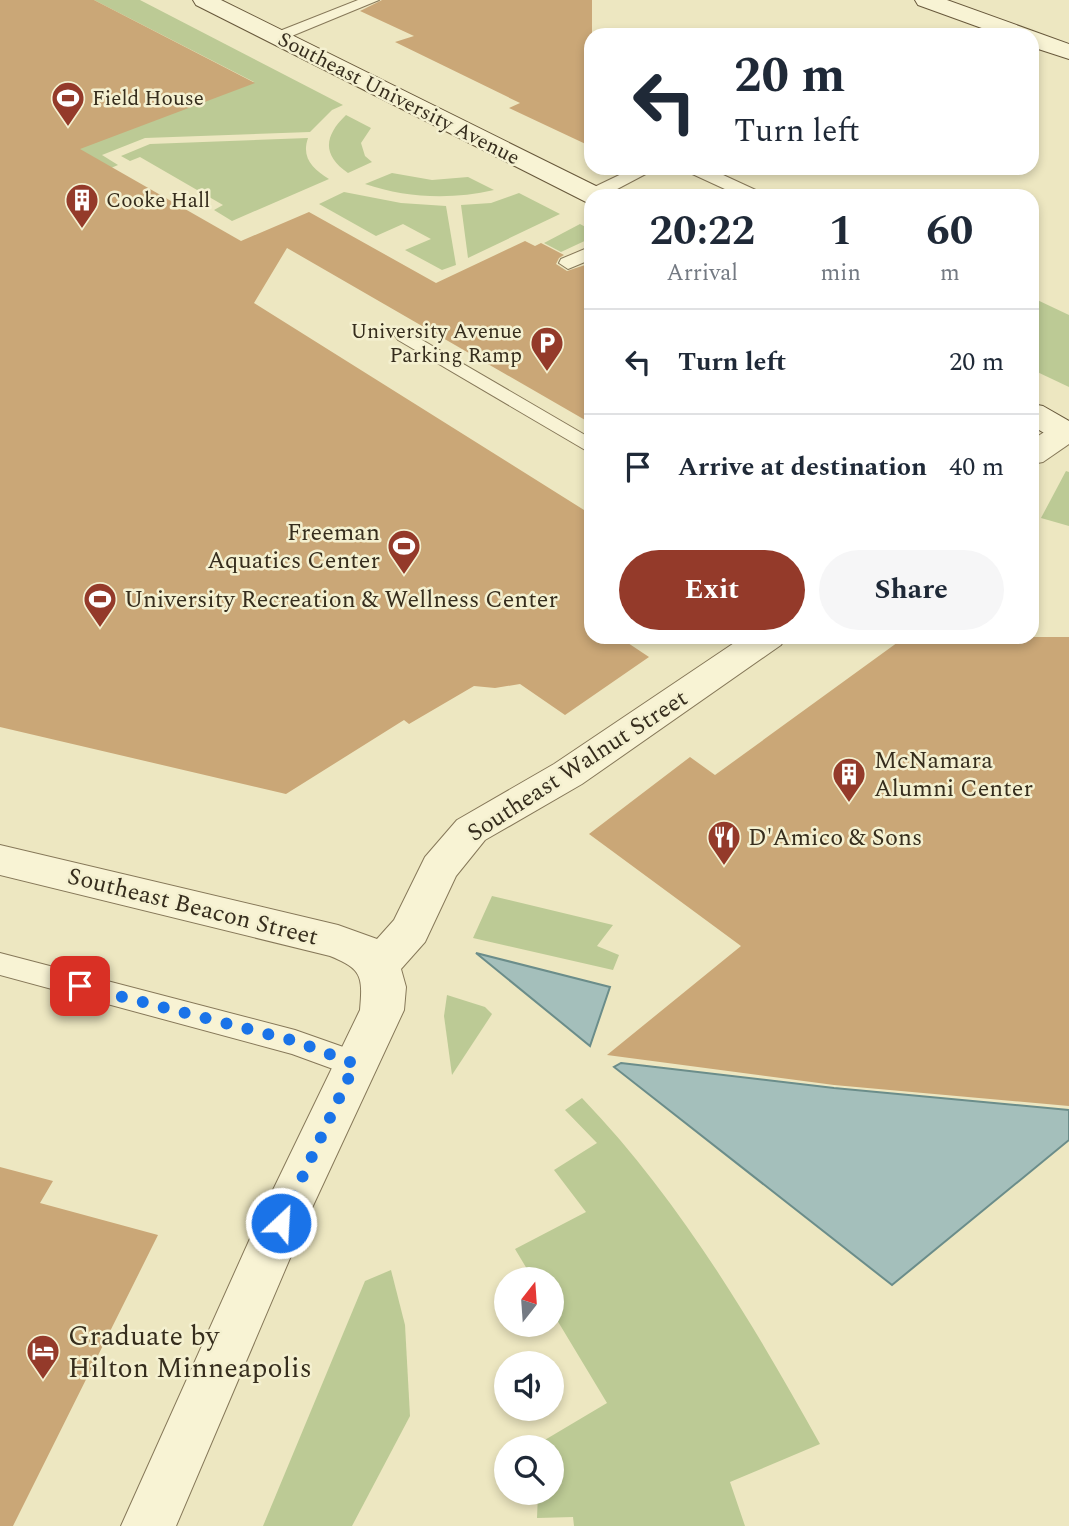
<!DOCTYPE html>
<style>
:root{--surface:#fff;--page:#f6f6f7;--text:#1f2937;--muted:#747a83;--line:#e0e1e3;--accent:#943a2a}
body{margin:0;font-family:Spectral,serif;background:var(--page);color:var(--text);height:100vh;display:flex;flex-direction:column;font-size:26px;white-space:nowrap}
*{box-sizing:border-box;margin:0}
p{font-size:23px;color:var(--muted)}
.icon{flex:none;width:38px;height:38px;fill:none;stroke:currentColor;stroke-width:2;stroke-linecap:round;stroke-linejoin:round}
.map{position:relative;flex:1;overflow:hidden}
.details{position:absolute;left:584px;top:189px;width:455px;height:455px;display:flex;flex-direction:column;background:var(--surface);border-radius:21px;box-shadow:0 4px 10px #0003}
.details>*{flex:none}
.hud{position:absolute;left:584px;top:28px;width:455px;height:147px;border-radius:21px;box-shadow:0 4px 10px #0003;background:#fff;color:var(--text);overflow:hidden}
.needle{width:46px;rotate:17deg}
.controls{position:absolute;left:494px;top:1267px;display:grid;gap:14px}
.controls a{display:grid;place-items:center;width:70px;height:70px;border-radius:50%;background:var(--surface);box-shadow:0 4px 10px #0003;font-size:35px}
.pin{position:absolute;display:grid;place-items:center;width:60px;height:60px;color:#fff;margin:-30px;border-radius:14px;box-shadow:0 4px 10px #0006}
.me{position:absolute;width:77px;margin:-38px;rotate:25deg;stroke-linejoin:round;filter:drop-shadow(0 0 5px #0008)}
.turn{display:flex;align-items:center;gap:24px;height:147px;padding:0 35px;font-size:32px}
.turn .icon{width:91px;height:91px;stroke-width:2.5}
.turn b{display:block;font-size:49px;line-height:60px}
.eta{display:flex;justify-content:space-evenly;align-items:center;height:119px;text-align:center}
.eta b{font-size:42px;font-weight:700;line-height:49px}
.action{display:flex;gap:14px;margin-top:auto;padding:14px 35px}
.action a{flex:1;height:80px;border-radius:42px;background:var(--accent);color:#fff;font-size:28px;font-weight:700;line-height:80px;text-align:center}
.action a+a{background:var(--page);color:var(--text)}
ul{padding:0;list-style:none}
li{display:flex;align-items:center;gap:21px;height:105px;padding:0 35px;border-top:2px solid var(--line)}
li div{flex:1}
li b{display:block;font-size:26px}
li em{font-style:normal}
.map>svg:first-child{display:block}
.green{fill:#bcca95}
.water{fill:#a4bfbb;stroke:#6b8d8a;stroke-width:2}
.building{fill:#caa777}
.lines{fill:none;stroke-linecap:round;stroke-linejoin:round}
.lane-casing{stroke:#867859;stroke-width:2}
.street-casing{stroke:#867859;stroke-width:2}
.secondary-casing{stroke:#68593c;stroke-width:2}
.lane{fill:#f8f3d4;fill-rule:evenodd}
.street{fill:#f8f3d4;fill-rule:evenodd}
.secondary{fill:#f8f3d4;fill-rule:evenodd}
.route{stroke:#1a73e8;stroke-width:12;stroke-dasharray:0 21.6}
.labels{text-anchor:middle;stroke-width:5;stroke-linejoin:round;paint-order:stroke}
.far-poi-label{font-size:21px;fill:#362d1d;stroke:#f4f0d0;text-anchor:start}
.far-street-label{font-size:21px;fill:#362d1d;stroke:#f4f0d0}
.poi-label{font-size:24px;fill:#362d1d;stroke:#f4f0d0;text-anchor:start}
.street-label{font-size:24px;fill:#362d1d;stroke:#f4f0d0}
.near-poi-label{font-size:28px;fill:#362d1d;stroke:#f4f0d0;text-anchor:start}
</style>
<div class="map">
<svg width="1069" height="1526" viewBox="0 0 1069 1526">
<rect width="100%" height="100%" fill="#ede7c1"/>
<g class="green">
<path d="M94,0H140L343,105L332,110L310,132L145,138L102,155L118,165L104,171L17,172L254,82Z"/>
<path d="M346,115L371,128L361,143L365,156L372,162L348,173C322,155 324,136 346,115Z"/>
<path d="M308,138C301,158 313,169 329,179L232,221L214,210L223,205L140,157L130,161L121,156L150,144Z"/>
<path d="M392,173L432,180L468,177L494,190C451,200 406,198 365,184Z"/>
<path d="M344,192L401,203L446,206L456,265L442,270L405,250L431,239L403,224L376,236L319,204Z"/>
<path d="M519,193L560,214L468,258L461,205L491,203Z"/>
<path d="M580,224L591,230V238L561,252L544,243Z"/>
<path d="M1033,298L1069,315V387L1033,370Z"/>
<path d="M1066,471L1069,472V526L1041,518Z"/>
<path d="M492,896L613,925L597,946L619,955L613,970L473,938Z"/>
<path d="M447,995L485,1007L492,1014L452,1075L444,1016Z"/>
<path d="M582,1098C679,1199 752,1322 820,1444L730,1482L745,1526H574L573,1517L537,1518L538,1493H551V1447H538V1444L607,1403L551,1310V1279H533L515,1249L586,1212L554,1170L597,1143L565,1110Z"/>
<path d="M391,1270L405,1325L410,1416L352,1526H263L365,1281Z"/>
</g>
<g class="water">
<path d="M476,953L610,987L590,1046Z"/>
<path d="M621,1063L834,1088L1069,1110V1140L892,1285L614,1067Z"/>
</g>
<g class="building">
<path d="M0,0H94L255,83L80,149L241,241L309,212L436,283L525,241L535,246L541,243L564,255L559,258L556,264L567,271L585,265L592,268V424L287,248L254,303L592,515V637H619L649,657L565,715L520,684L495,688L474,686L409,724L404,720L286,794L0,727Z"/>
<path d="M382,0H592V147L509,108L520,103L395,42L414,36L360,11Z"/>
<path d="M905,637H1069V1106L834,1085L607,1055L741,946L589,834L690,757L715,775Z"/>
<path d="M0,1167L53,1181L40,1203L158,1235L13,1526H0Z"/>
</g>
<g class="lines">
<defs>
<g id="lane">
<path d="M358,0H379L282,40H272L269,37L272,34Z"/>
<path d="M634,168H657L604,196H592V200L583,195L586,191Z"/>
<path d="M685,168H708L760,192L763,196H740L688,172Z"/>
<path d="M592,246V259L568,269L559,263L561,259Z"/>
<path d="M405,330L592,439V454L398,340L395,336L398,332Z"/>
<path d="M0,953L295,1030L366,1055L370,1064L366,1073L355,1077L292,1054L0,975Z"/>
</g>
<g id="street">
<path d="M1066,423H1069V444L1043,462L1032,464V440L1055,425Z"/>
<path d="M743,637H786L781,645L582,784L485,840L456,876L425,942L401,969L406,987L404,1010L305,1223L176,1526H121L257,1223L360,1010C363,976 362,969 330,956L0,875V845L338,925L377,939L394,920L425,857L457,820L554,764Z"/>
</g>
<g id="secondary">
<path d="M193,0H221L604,190L608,196H592V203L586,202L196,5Z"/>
<path d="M915,0H947L1069,44V59L1032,47V35H1001L918,5Z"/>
<path d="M1032,404L1043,406L1069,421V443L1058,441L1032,426Z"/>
</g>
</defs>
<use href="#lane" class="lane-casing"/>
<use href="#street" class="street-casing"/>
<use href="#secondary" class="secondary-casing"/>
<use href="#lane" class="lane"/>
<use href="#street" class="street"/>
<use href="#secondary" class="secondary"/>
</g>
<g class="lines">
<path class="route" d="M80,986L295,1041L355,1064L281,1223"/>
</g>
<defs>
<symbol id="stadium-pin" viewBox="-11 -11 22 30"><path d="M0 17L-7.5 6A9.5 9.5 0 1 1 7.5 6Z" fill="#943a2a" stroke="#f4f0d0"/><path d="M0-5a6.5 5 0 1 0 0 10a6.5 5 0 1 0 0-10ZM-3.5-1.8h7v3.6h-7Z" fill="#fff"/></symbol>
<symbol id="building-pin" viewBox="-11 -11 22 30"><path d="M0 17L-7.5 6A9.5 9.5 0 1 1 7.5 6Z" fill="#943a2a" stroke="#f4f0d0"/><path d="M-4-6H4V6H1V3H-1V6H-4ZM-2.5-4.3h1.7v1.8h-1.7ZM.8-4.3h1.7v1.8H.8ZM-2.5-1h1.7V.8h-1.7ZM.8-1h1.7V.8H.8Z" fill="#fff"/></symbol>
<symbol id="parking-pin" viewBox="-11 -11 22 30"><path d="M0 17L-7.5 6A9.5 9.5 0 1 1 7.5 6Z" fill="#943a2a" stroke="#f4f0d0"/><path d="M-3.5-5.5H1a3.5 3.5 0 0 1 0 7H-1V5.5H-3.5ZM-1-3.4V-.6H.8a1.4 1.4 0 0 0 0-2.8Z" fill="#fff"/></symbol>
<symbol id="restaurant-pin" viewBox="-11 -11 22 30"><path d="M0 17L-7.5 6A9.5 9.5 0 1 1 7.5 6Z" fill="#943a2a" stroke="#f4f0d0"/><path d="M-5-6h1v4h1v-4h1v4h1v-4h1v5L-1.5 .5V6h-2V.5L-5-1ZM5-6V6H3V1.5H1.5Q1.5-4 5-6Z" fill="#fff"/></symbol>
<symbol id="hotel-pin" viewBox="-11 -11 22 30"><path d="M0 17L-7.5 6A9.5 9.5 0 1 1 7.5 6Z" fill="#943a2a" stroke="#f4f0d0"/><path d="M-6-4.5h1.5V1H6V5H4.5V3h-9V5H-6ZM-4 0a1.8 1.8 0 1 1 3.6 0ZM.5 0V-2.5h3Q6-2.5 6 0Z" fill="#fff"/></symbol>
</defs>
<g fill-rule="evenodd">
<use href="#stadium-pin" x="49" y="79" width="38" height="52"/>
<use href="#building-pin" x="63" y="181" width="38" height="52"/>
<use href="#parking-pin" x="528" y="324" width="38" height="52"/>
<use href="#stadium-pin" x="385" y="527" width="38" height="52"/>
<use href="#stadium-pin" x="81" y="580" width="38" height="52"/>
<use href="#building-pin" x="830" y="755" width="38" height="52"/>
<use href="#restaurant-pin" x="705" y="818" width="38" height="52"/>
<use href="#hotel-pin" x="24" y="1332" width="38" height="52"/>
</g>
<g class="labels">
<g class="far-poi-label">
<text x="92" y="105">Field House</text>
<text x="106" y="207">Cooke Hall</text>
<text x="522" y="338" text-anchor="end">University Avenue<tspan x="522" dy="24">Parking Ramp</tspan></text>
</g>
<g class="far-street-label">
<text transform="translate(399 98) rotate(27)" y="7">Southeast University Avenue</text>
</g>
<g class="poi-label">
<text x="380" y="540" text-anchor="end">Freeman<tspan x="380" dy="28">Aquatics Center</tspan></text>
<text x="124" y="607">University Recreation &amp; Wellness Center</text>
<text x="874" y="768">McNamara<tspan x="874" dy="28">Alumni Center</tspan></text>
<text x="748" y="845">D'Amico &amp; Sons</text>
</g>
<g class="street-label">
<text transform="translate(577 765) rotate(-33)" y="8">Southeast Walnut Street</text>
<text transform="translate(193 906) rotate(14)" y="8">Southeast Beacon Street</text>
</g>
<g class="near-poi-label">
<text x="68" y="1345">Graduate by<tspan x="68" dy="32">Hilton Minneapolis</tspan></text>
</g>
</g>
</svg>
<div class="controls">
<a><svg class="needle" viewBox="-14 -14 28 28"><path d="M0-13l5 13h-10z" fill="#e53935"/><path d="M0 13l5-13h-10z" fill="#747a83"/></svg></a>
<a><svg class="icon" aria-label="sound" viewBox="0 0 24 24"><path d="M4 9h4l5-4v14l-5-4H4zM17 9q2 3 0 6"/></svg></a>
<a><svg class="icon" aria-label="search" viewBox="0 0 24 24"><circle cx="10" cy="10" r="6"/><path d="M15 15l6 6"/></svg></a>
</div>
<div class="pin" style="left:80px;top:986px;background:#d93025"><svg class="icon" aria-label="arrive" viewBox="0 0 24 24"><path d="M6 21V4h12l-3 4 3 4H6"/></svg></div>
<svg class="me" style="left:281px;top:1223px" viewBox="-20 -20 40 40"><circle r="17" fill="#1a73e8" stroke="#fff" stroke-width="3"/><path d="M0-11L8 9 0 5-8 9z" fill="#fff"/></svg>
<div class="hud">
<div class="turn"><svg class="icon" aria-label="left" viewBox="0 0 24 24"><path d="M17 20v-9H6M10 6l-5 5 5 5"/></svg><div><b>20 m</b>Turn left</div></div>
</div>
<section class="details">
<div class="eta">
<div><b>20:22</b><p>Arrival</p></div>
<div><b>1</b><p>min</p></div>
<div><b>60</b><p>m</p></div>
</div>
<ul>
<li><svg class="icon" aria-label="left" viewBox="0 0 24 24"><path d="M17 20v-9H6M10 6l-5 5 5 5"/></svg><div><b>Turn left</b></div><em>20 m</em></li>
<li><svg class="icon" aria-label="arrive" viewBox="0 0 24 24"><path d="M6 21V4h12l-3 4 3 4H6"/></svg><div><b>Arrive at destination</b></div><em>40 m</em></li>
</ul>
<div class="action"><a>Exit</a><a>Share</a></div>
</section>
</div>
